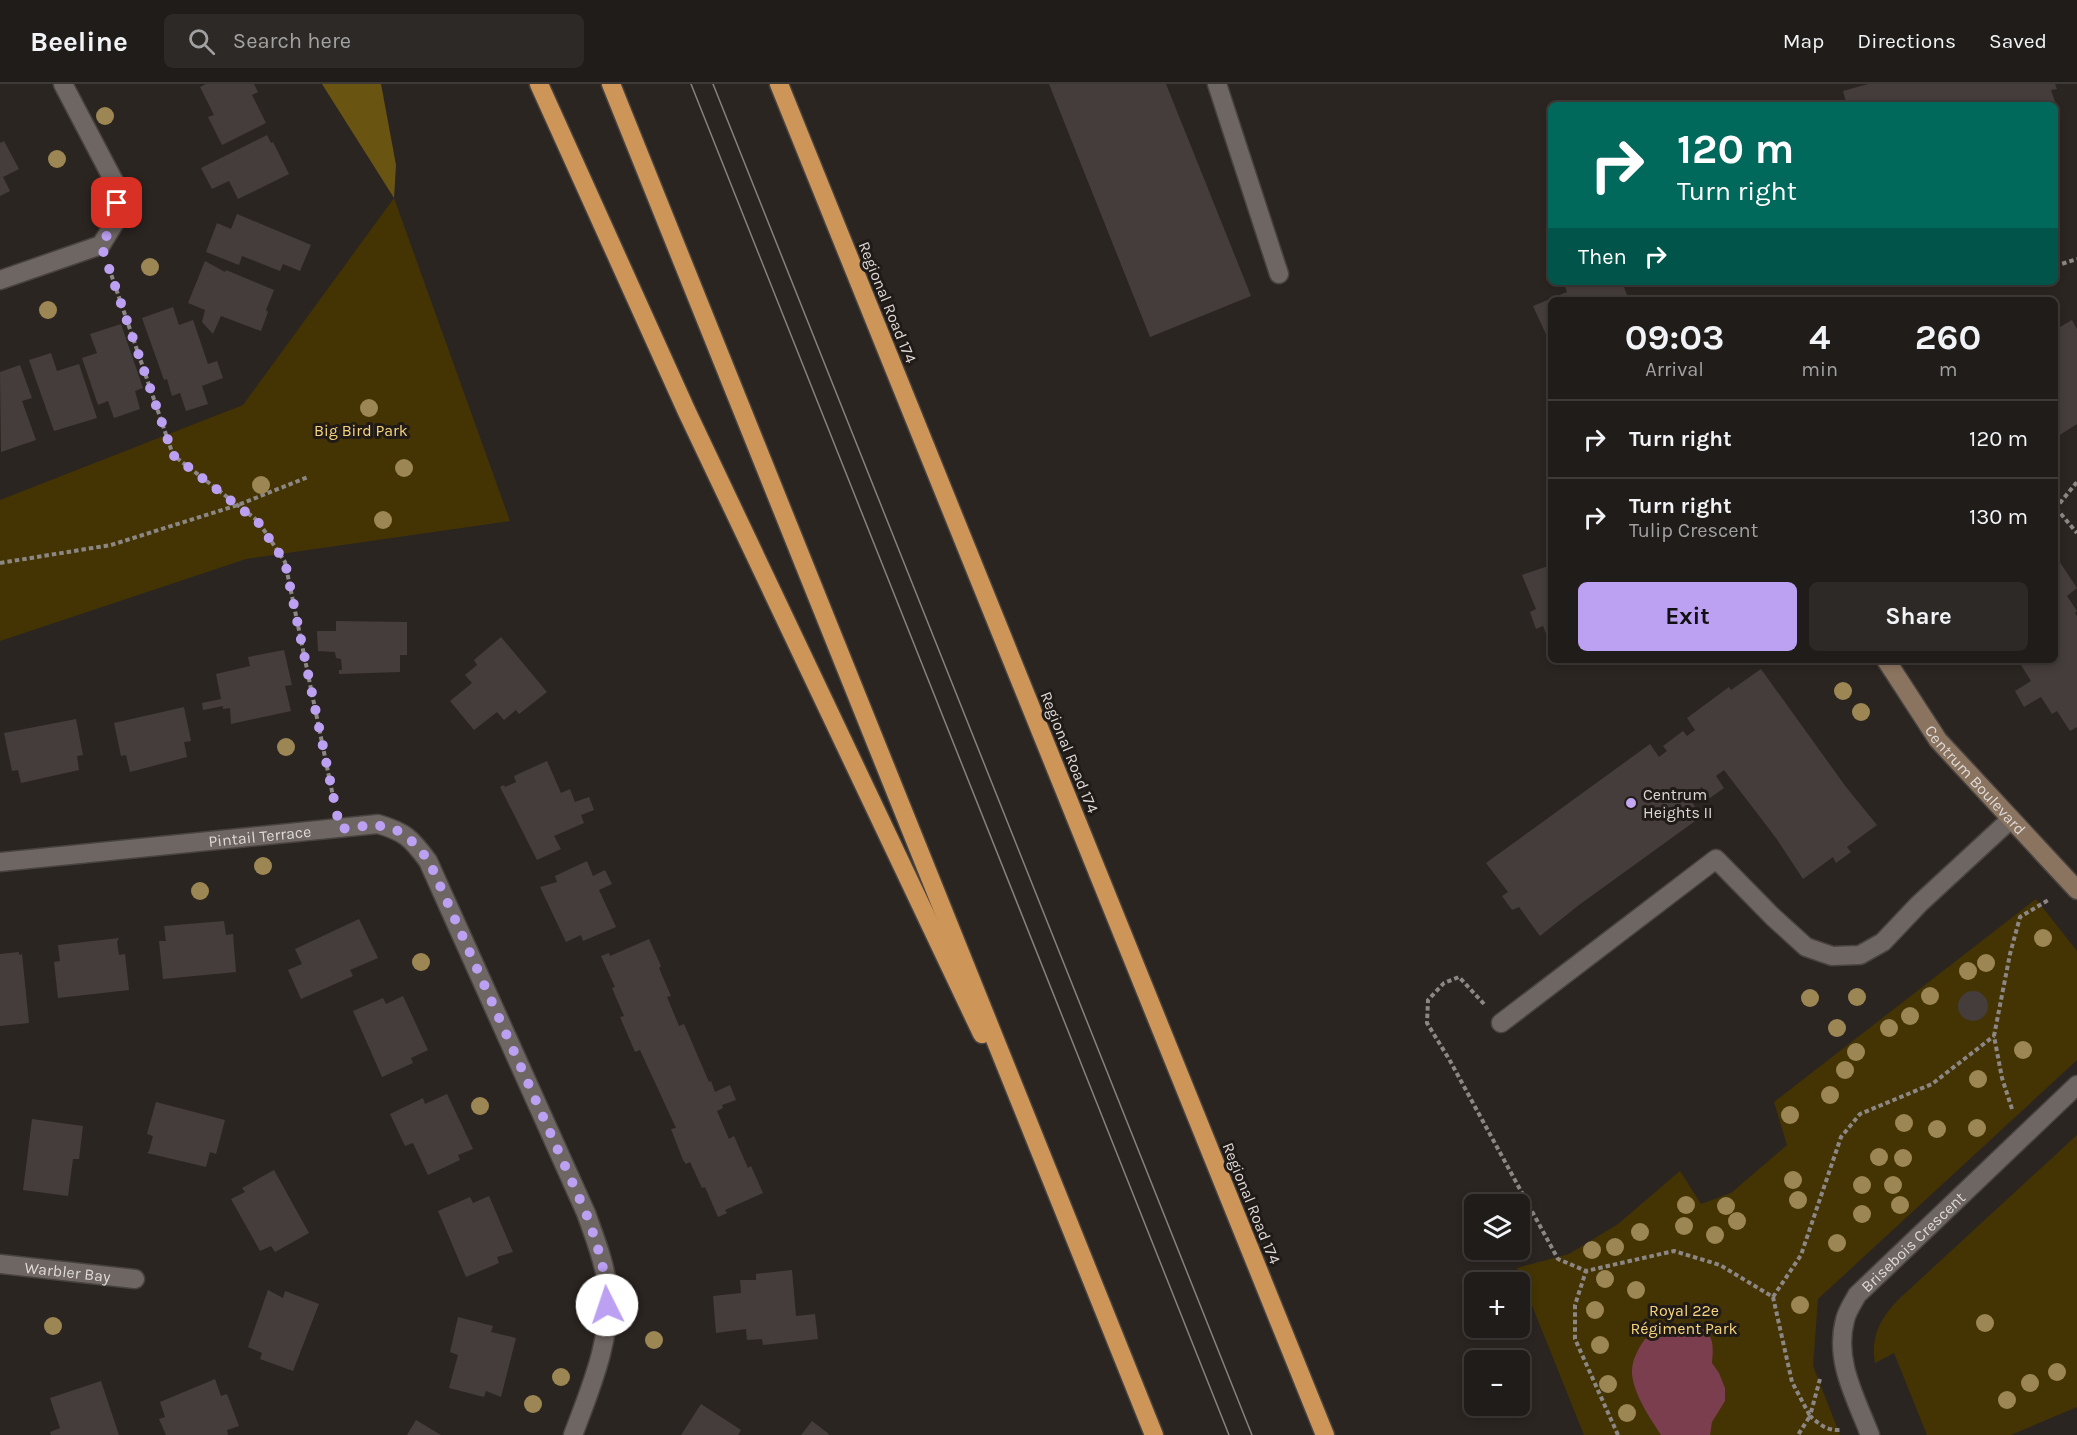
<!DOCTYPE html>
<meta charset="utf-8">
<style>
:root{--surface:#201c19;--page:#2d2926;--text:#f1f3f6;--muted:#a2a1a2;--line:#3d3a38;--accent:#bca0f2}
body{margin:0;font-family:Karla,sans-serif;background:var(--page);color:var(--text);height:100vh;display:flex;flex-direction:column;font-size:22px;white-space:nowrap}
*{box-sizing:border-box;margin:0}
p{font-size:20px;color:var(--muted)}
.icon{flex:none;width:33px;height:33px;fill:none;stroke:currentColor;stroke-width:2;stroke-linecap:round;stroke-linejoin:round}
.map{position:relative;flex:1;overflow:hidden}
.side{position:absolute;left:1548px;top:213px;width:510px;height:366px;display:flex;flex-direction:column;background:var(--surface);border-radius:9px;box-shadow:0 3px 9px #0003,0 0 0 2px var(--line)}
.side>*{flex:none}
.banner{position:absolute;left:1548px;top:18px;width:510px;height:183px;border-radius:9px;box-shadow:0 3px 9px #0003,0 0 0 2px var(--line);background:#00695c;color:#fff;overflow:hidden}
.tools{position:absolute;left:1464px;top:1110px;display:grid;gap:12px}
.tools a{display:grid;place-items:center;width:66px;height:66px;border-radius:9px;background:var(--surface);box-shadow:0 3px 9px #0003,0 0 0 2px var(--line);font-size:30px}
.pin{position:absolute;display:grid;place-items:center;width:51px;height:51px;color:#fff;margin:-26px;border-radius:12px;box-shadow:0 3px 9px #0006}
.me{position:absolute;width:66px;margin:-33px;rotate:356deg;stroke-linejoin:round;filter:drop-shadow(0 0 4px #0008)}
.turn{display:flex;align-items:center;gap:21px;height:126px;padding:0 30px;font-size:27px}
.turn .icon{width:78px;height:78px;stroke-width:2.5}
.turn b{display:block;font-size:42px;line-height:51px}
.then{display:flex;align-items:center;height:57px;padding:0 30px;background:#0003;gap:12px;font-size:22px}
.eta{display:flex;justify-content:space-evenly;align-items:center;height:102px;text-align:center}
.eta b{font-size:36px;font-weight:700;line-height:42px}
.primary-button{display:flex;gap:12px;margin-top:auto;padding:12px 30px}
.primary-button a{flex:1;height:69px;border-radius:9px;background:var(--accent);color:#111;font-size:24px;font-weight:700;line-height:69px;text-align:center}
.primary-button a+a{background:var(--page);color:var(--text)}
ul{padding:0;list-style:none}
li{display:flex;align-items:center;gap:18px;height:78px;padding:0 30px;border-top:2px solid var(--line)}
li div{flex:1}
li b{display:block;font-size:22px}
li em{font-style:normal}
header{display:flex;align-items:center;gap:36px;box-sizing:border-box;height:84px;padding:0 30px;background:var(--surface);border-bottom:2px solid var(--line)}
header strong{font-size:28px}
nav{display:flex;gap:33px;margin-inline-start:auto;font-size:21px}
.search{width:420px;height:54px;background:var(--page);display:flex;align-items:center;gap:15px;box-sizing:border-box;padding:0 21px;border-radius:9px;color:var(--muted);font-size:22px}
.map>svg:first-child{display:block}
.green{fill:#443403}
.forest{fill:#6a5412}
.water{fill:#7a3e4e}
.building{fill:#453d3c}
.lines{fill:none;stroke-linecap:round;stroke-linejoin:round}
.lane-casing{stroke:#484340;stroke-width:21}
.street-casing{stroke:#484340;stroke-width:21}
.secondary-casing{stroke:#484340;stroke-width:21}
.highway-casing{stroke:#484340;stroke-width:21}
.path{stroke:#8c8784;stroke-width:4;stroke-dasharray:4.5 3;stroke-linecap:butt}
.lane{stroke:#6e6662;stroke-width:18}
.street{stroke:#6e6662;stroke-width:18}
.secondary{stroke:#8a745f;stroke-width:18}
.highway{stroke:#cd9557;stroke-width:18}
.tram{stroke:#86817e;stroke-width:1.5}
.tree{fill:#9c8653}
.route{stroke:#bca0f2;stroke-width:10;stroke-dasharray:0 18}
.poi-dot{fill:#c3a7f2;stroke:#211b18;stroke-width:2}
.labels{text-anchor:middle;stroke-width:6;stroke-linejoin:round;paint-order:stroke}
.street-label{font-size:16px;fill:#ded9d7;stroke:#211b18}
.park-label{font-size:16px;fill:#f8d57c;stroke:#211b18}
.poi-label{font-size:16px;fill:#ded9d7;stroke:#211b18;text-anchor:start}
</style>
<header>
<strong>Beeline</strong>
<div class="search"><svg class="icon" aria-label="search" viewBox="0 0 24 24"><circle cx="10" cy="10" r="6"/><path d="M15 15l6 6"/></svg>Search here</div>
<nav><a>Map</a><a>Directions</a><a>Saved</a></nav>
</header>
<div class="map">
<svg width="2077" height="1351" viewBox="0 0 2077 1351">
<rect width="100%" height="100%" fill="#2b2521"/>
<g class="green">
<path d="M394,114L510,437L246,475L0,557V416L243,321Z"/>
<path d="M2036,815L2077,867V976L1818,1215L1813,1282L1840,1351H1584L1517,1184L1569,1170L1618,1140L1680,1087L1701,1120L1731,1109L1787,1061L1774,1018Z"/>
<path d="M2077,1051V1323L2011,1351H1927L1894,1269L1875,1279C1870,1253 1881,1233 1899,1215Z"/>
</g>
<path class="forest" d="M322,0H381L396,81L394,114Z"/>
<path class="water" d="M1693,1242C1714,1244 1714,1262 1712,1279L1719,1289L1725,1304V1317L1712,1338L1710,1351H1661C1650,1334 1634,1311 1632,1290C1631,1277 1638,1265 1645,1255L1657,1252L1679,1251Z"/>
<g class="building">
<path d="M206,0H254L258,8L252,11L266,39L222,61L208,33L214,31L200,3Z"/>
<path d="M1049,0H1166L1251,212L1150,253Z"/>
<path d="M1868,0H2055L2057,5L2051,6L2056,21H1847L1843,7Z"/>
<path d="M267,51L271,59L273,58L289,90L238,115L229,97L212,105L201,84Z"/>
<path d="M4,57L19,85L3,93L10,107L0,112V59Z"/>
<path d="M237,130L311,161L300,187L283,180L280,187L242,172L239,181L206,168L217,139L231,145Z"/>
<path d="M205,177L225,188L226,186L274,206L266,226L268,228L261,247L221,232L213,250L202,238L205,226L188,219Z"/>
<path d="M1574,198H1583L1585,202L1594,198H1622L1629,216H1551V261L1533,222L1567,208L1565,202Z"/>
<path d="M173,223L179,241L193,236L208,280L217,277L223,294L202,302L208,320L186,327L180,309L172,312L167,295L164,296L142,234Z"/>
<path d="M2072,236L2077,245V340L2055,354V246Z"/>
<path d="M121,240L143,304L135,307L140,325L114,334L108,317L98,321L82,274L97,269L90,250Z"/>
<path d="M51,269L57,287L79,280L97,334L54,347L29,276Z"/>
<path d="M20,281L32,314L22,317L36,356L1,368L0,288Z"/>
<path d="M2059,477L2077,504L2067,512L2077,527L2075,529L2077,532V643L2070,647L2057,627L2052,630L2041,613L2024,623L2015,607L2031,597L2021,581L2027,576H2055V479Z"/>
<path d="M1551,481V562L1543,542L1536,545L1530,528L1536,525L1522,491Z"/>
<path d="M336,537L407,538V571H400V588L339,590V586H342L341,575L336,574L335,568L318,567L317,547H336Z"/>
<path d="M501,553L547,608L519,630L516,626L504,636L497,628L474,646L450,617L472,599L465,591L477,581L474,576Z"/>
<path d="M284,566L292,601L285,602L291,627L231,640L230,624L223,625V622L203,626L202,619L221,615L216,590L250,582L248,573Z"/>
<path d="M1761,585L1846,703L1877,741L1847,763L1851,768L1836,779L1833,773L1803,795L1776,754L1724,686L1716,692L1724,704L1710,714L1702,703L1688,713L1702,732L1579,821L1540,852L1519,823L1512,826L1502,812L1508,808L1486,779L1650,660L1659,673L1667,667L1663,662L1683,647L1687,652L1695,646L1687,634L1729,603L1731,606Z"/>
<path d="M184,623L191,657L184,658L187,673L130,688L126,671L121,672L114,639Z"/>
<path d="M76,635L83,671L77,672L79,686L21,699L18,686L12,687L4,649Z"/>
<path d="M547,677L561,709L570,705L575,718L589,713L594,726L581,731L584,739L554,752L561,765L537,776L500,703L504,701L505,703L516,698L514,692Z"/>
<path d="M587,777L593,792L605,786L612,800L599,806L616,843L583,857L581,851L566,858L540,803L557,798L555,792Z"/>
<path d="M359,835L378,874L350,886L353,892L301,915L288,886L302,880L295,865Z"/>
<path d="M224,837L226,851L233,850L236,888L163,895L159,857H166L164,842Z"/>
<path d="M119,854L117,858L119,871L125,870L129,906L58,914L54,878L60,877L58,861Z"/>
<path d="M649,855L661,882L659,884L671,912L667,913L679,942L684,940L709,998L711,997L715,1008L730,1001L736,1016L722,1021L723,1024L717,1027L729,1055L734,1052L748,1084L751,1082L763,1109L725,1126L727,1129L718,1133L705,1103L702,1104L690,1078L686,1080L683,1076L671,1045L676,1044L640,966L635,968L620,933L624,932L612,904L615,903L601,872L609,869L610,872Z"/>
<path d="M19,868V871L22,870L29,939L0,942V870Z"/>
<circle cx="1973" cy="922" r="15"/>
<path d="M403,912L428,966L411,974L413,979L382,993L353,927L383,914L386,920Z"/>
<path d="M447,1010L473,1065L458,1071L460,1076L428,1091L413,1059L405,1062L390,1030L423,1014L425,1020Z"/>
<path d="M156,1018L225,1036L216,1070L210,1068L206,1083L147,1069L149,1067L153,1052L147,1050Z"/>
<path d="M32,1035L83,1042L79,1075H73L68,1112L23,1106Z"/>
<path d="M274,1086L309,1149L275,1168L271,1162L260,1167L231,1115L245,1108L242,1104Z"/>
<path d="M489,1112L513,1168L497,1173L499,1179L466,1193L438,1127L470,1113L473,1119Z"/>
<path d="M792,1186L796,1232L815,1230L818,1255L763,1261L762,1255L747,1256L746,1245L716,1249L713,1212L741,1209L740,1196H756V1190Z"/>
<path d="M268,1206L283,1214L285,1207L319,1220L293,1287L260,1275L262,1269L248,1263Z"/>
<path d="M458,1233L493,1242L491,1248L516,1254L501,1313L486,1307L484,1313L449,1304L458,1271L450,1268Z"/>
<path d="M215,1295L221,1312L227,1310L239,1342L227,1346L228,1351H166L159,1335L165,1333L160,1318Z"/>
<path d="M101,1297L119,1351H51L50,1348L60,1344L50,1314Z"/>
<path d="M701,1320L741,1346L738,1351H681Z"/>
<path d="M416,1336L441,1351H407Z"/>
<path d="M812,1337L829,1350L828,1351H801Z"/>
</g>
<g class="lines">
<defs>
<g id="lane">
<path d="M1217,0L1279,190"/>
<path d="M1501,939L1716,775L1773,833L1806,863L1832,872L1860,871L1883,858L1919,820L2011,735"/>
</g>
<g id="street">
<path d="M0,196L101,161L117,135V103L63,0"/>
<path id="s1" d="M0,778L378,740C405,748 411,754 428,777L586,1129C594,1152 604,1176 607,1200C613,1253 591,1303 573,1351"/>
<path id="s2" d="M0,1180L135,1195"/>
<path id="s3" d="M1870,1351C1856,1314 1834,1277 1845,1236C1847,1227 1853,1219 1857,1211L2077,1001"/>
</g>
<g id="secondary">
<path id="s4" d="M1886,576L1938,656L2077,806"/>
</g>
<g id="highway">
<path d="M539,0L687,328L982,950"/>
<path d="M611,0L1154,1351"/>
<path d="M779,0L1325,1351"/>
</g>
</defs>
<use href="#lane" class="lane-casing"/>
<use href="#street" class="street-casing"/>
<use href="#secondary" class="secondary-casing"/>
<use href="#highway" class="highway-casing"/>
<g class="path">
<path d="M2055,182L2077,175"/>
<path d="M109,184L173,371L258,437L285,478L334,717"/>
<path d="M2056,424L2077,449"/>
<path d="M2055,425L2077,398"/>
<path d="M0,479L111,461L238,421L308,393"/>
<path d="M1484,920L1459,893L1444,899L1428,916L1427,939L1449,975L1558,1175L1586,1187"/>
<path d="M2012,1025L2002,994L1994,952L2010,870L2020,833L2050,815"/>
<path d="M1773,1213L1801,1171L1841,1053L1860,1030L1932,1000L1994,952"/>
<path d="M1820,1295L1810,1332C1819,1340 1827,1347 1840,1346"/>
<path d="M1618,1351L1575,1255V1221L1586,1187L1674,1167L1720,1181L1773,1213L1792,1298L1810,1332L1798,1351"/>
</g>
<use href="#lane" class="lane"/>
<use href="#street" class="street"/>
<use href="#secondary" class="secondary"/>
<use href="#highway" class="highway"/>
<g class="tram">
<path d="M691,0L1229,1351"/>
<path d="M713,0L1252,1351"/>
</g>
</g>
<g class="tree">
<circle cx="105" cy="32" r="9"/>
<circle cx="57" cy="75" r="9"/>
<circle cx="150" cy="183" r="9"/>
<circle cx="48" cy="226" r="9"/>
<circle cx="369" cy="324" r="9"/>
<circle cx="404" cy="384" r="9"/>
<circle cx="261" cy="401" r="9"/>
<circle cx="383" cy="436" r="9"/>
<circle cx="1843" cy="607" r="9"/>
<circle cx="1861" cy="628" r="9"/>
<circle cx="286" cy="663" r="9"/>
<circle cx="263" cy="782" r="9"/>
<circle cx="200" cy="807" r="9"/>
<circle cx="2043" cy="854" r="9"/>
<circle cx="421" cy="878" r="9"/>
<circle cx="1986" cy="879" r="9"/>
<circle cx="1968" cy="887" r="9"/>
<circle cx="1930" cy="912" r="9"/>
<circle cx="1857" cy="913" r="9"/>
<circle cx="1810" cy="914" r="9"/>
<circle cx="1910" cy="932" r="9"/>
<circle cx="1837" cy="944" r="9"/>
<circle cx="1889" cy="944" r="9"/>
<circle cx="2023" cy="966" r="9"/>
<circle cx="1856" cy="968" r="9"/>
<circle cx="1845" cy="986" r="9"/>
<circle cx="1978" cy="995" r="9"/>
<circle cx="1830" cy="1011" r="9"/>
<circle cx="480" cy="1022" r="9"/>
<circle cx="1790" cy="1031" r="9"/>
<circle cx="1904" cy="1039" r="9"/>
<circle cx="1977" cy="1044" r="9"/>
<circle cx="1937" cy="1045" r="9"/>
<circle cx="1879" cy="1073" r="9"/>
<circle cx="1903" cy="1074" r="9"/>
<circle cx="1793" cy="1096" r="9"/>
<circle cx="1862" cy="1101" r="9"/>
<circle cx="1893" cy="1101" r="9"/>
<circle cx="1798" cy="1116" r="9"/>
<circle cx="1686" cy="1121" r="9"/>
<circle cx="1900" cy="1121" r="9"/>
<circle cx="1726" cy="1122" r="9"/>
<circle cx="1862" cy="1130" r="9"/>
<circle cx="1737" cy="1137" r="9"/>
<circle cx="1684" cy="1142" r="9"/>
<circle cx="1640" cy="1148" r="9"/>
<circle cx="1715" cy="1151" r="9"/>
<circle cx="1837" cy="1159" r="9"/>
<circle cx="1615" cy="1163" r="9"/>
<circle cx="1592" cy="1166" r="9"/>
<circle cx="1605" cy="1195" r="9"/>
<circle cx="1636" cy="1206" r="9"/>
<circle cx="1800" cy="1221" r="9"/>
<circle cx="1595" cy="1226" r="9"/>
<circle cx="1985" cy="1239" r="9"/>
<circle cx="53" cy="1242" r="9"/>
<circle cx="654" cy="1256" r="9"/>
<circle cx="1600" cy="1261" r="9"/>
<circle cx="2057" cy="1288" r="9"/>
<circle cx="561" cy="1293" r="9"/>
<circle cx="2030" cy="1299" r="9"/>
<circle cx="1608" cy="1300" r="9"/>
<circle cx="2007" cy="1316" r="9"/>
<circle cx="533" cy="1320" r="9"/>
<circle cx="1627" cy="1329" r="9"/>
</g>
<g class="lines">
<path class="route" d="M117,119V135L101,161L173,371L258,438L285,478L340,745C386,739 398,737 429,777L586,1129C597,1160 607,1188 607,1221"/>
</g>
<circle class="poi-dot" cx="1631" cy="719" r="6"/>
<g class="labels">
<g class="street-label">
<text transform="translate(888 218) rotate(68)" y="6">Regional Road 174</text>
<text transform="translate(1070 668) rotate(68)" y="6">Regional Road 174</text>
<text dy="6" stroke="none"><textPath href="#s4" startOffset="150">Centrum Boulevard</textPath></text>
<text dy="6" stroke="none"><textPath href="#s1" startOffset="261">Pintail Terrace</textPath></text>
<text transform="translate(1252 1119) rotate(68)" y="6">Regional Road 174</text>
<text dy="6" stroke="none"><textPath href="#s3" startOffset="225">Brisebois Crescent</textPath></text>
<text dy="6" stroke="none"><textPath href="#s2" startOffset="68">Warbler Bay</textPath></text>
</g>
<g class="park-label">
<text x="361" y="352">Big Bird Park</text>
<text x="1684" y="1232">Royal 22e<tspan x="1684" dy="18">Régiment Park</tspan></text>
</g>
<g class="poi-label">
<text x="1643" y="716">Centrum<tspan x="1643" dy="18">Heights II</tspan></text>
</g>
</g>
</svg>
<div class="tools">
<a><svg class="icon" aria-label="layers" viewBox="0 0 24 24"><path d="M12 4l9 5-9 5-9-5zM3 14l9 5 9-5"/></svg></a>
<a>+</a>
<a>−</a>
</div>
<div class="pin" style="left:117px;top:119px;background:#d93025"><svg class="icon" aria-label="arrive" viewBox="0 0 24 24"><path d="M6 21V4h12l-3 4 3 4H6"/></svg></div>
<svg class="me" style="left:607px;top:1221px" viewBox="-20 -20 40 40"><circle r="19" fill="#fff"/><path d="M0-13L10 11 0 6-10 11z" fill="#bca0f2"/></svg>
<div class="banner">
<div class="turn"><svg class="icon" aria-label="right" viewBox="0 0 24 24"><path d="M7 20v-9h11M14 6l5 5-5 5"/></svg><div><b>120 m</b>Turn right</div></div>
<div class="then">Then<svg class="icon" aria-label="right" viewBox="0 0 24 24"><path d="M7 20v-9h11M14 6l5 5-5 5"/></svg></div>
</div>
<section class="side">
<div class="eta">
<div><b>09:03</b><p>Arrival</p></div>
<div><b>4</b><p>min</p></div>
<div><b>260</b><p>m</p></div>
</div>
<ul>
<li><svg class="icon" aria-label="right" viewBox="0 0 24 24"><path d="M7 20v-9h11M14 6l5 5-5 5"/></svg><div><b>Turn right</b></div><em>120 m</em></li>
<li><svg class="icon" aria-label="right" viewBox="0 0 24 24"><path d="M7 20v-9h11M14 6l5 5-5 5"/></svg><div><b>Turn right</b><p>Tulip Crescent</p></div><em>130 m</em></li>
</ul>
<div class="primary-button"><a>Exit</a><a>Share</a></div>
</section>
</div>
